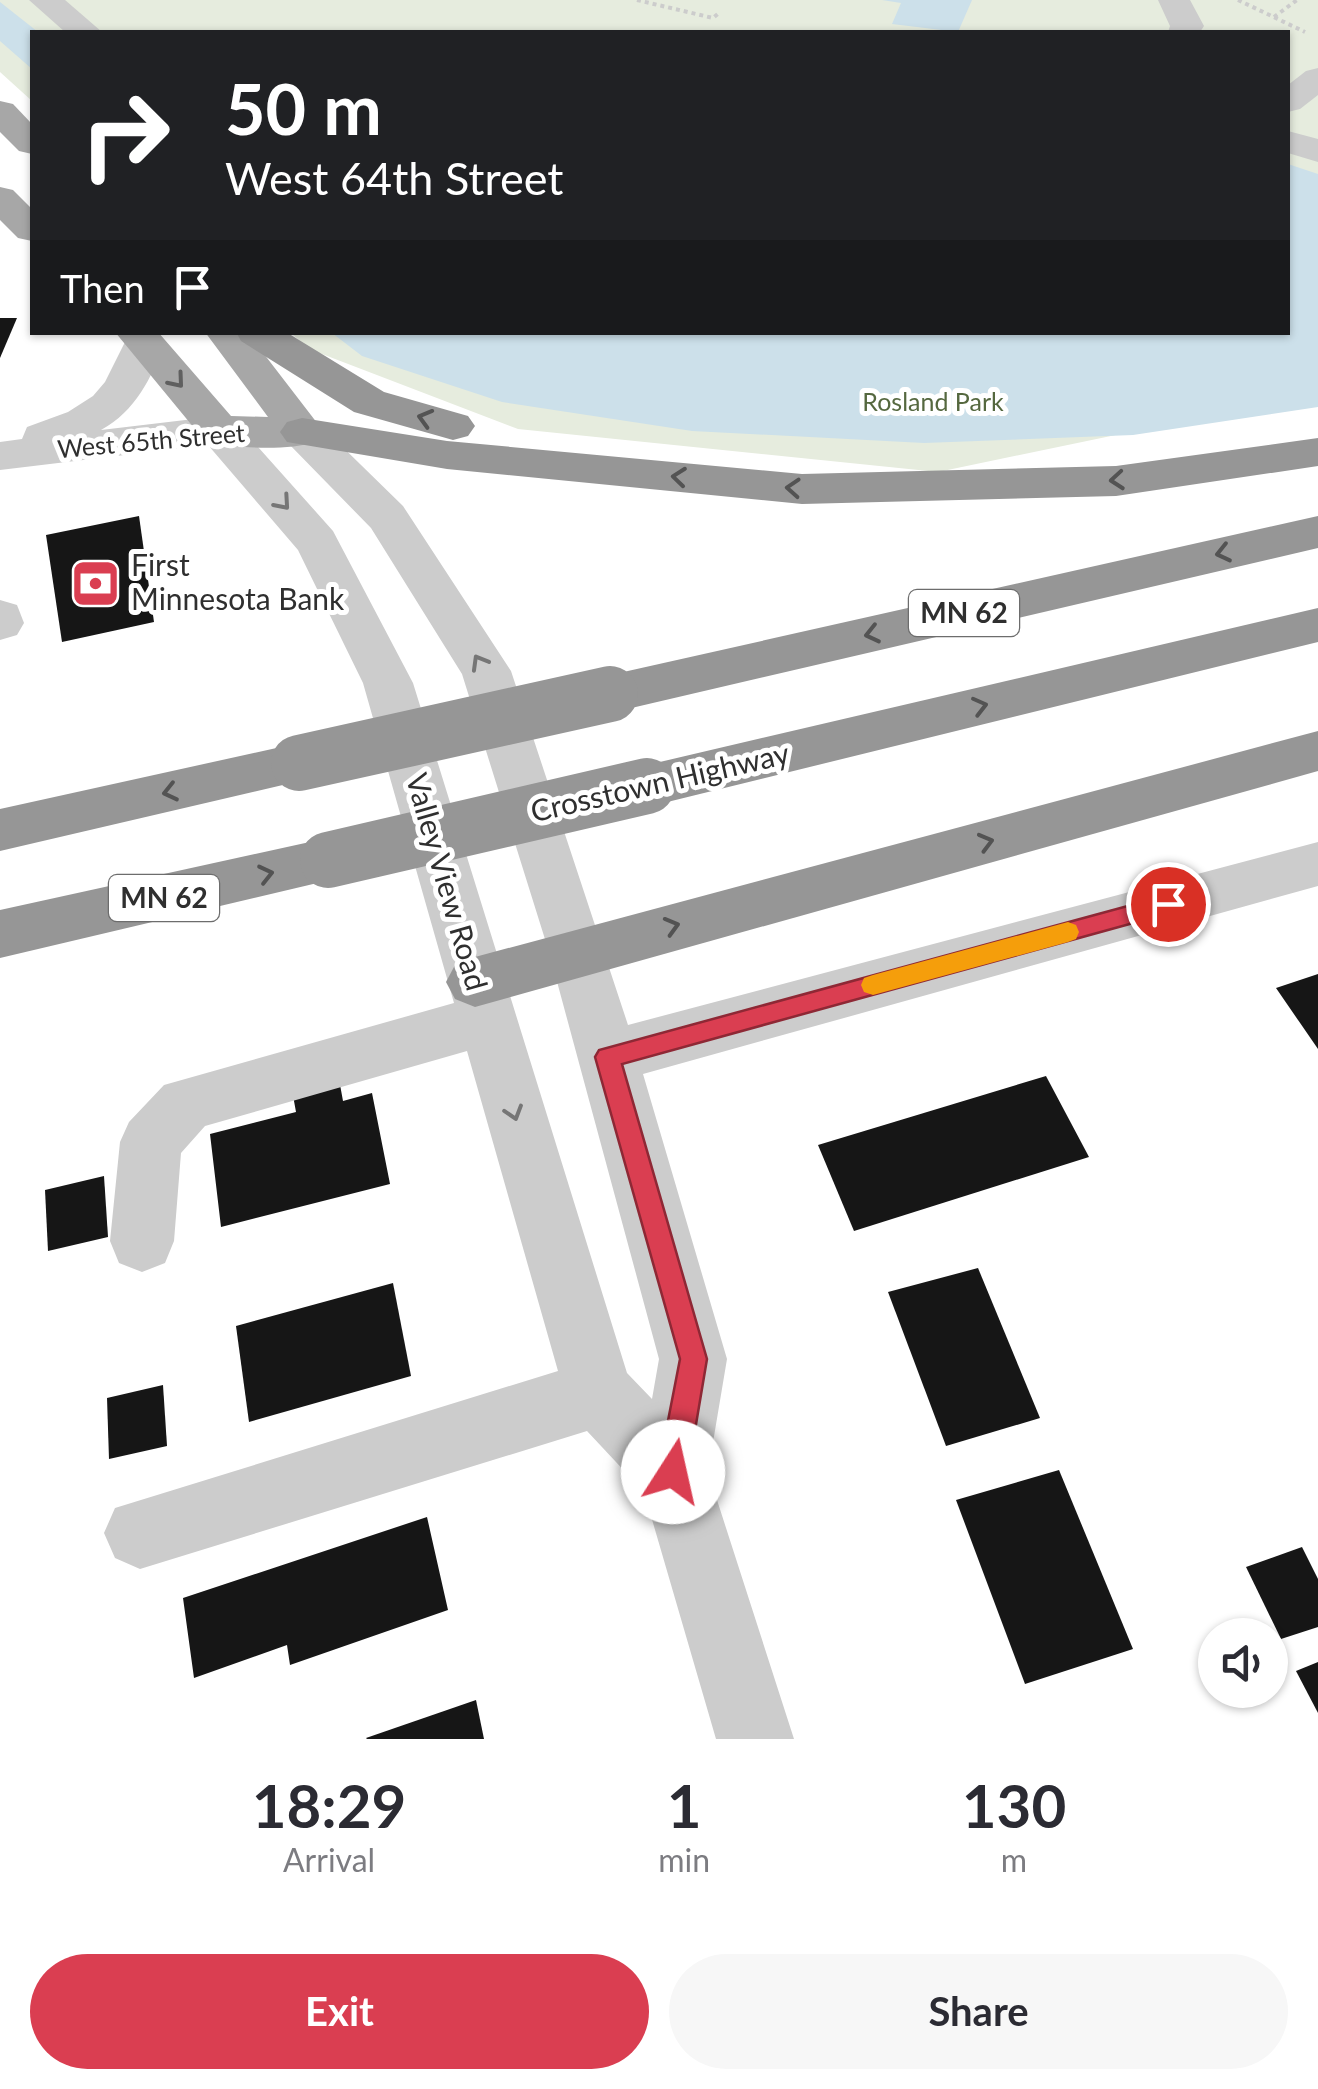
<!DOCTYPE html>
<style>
:root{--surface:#fff;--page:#f7f7f7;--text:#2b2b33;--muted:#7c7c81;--accent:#da3e51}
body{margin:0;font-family:Lato,sans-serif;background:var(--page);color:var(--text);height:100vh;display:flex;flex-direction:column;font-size:38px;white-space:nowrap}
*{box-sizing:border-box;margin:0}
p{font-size:32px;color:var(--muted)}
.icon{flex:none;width:55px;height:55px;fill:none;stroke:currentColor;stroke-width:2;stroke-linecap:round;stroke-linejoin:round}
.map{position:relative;height:1739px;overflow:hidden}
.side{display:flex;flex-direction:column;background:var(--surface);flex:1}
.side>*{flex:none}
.guide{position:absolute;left:30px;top:30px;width:1260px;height:305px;border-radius:0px;box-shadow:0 2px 8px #0004;background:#202124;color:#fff;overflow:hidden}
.controls{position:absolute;left:1198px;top:1618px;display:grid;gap:20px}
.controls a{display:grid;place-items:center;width:90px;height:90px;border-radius:50%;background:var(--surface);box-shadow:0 2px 8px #0004;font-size:50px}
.pin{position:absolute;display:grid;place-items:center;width:85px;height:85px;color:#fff;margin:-42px;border:5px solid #fff;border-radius:50%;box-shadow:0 2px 10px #0007}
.me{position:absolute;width:110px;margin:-55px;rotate:10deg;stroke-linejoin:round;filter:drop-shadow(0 0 8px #0008)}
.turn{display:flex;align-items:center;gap:35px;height:210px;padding:0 30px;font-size:45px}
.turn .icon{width:130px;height:130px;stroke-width:2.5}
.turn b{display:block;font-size:70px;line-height:85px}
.then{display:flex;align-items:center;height:95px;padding:0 30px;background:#0003;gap:20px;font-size:38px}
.eta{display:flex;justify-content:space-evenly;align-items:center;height:170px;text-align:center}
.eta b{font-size:60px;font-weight:700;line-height:70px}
.cta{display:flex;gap:20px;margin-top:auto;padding:20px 30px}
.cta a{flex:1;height:115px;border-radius:60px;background:var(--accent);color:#fff;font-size:40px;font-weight:700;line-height:115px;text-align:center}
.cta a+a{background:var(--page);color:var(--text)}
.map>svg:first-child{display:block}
.green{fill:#e6ecde}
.water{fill:#cce0ea}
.building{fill:#161616}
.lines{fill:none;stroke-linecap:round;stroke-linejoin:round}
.path{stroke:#ccc;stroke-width:4;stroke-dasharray:4 4;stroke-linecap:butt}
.minor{fill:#ccc;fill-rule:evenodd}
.major{fill:#a7a7a7;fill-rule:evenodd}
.highway{fill:#969696;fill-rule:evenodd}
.highway-bridge{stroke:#969696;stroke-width:56}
.oneway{stroke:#5f5f5f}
.oneway2{stroke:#535353}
.oneway3{stroke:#767676}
.route{fill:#da3e51;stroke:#8e2835;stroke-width:2.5}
.slow{fill:#f59e0b}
.labels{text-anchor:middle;stroke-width:10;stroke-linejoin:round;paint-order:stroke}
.far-park-label{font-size:25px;fill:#55683f;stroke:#fff}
.far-street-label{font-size:25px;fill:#2f2f2f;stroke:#fff}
.shield{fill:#fff;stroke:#6d6d6d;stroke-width:2.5}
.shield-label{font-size:28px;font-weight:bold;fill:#2f2f2f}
.poi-label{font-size:30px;fill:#2f2f2f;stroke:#fff;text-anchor:start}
.street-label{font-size:30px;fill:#2f2f2f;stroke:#fff}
</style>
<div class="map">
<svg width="1318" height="1739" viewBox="0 0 1318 1739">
<rect width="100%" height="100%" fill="#fff"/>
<path class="green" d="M0,0H1318V393L938,472L518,429L309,349L291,333L1288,332V32H32V101L0,72Z"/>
<g class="water">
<path d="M882,0H972L958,32L892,24L901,3Z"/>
<path d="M0,2L38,32H32V69L0,41Z"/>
<path d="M1288,164L1318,174V407L1133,435L924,443L692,431L502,402L362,356L332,333L1288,332Z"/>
</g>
<g class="building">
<path d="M0,318H17L0,358Z"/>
<path d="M139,516L154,622L62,642L46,535Z"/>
<path d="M1318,974V1049L1276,988Z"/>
<path d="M1046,1076L1089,1157L854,1231L818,1145Z"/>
<path d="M339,1079L343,1101L372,1093L390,1184L221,1227L210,1134L296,1112L292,1090Z"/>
<path d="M104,1176L108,1237L48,1251L45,1190Z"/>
<path d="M978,1268L1040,1418L946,1446L888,1292Z"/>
<path d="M393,1283L411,1376L249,1422L236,1326Z"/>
<path d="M163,1385L167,1446L109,1459L107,1398Z"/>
<path d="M1059,1470L1133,1649L1025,1684L956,1500Z"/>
<path d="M427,1517L448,1610L290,1665L287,1645L194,1678L183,1598Z"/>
<path d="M1302,1547L1318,1579V1627L1281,1639L1246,1567Z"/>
<path d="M1318,1662V1713L1296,1671Z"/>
<path d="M476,1700L484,1739H367L366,1738Z"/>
</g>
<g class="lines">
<g class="path">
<path d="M637,0L713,18L720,12"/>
<path d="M1238,0L1305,32"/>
<path d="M1274,17L1297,0"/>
</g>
<g class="minor">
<path d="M29,0H65L102,32H65Z"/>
<path d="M1158,0H1190L1204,26L1200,32H1168L1170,26Z"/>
<path d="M1318,68V95L1300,109L1288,112V85L1306,71Z"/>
<path d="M1288,131L1318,139V162L1288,153Z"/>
<path d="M152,332L165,343C151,378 136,411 101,430L219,416L234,420L333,531L413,683L627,1373L652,1399L659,1359L549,952L462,674L371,528L287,442L280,432L287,422L302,418L317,422L403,506L511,671L628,1025L1318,842V886L643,1074L727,1359L708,1472L794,1739H716L644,1492L587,1431L140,1569L115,1558L104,1533L115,1508L558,1371L467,1051L205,1126L181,1153L174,1241L165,1263L142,1272L119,1263L110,1241L120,1142L129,1122L164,1085L454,1003L363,683L298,550L208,445L0,470V442L22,439L27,427L68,412L93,396L105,382L129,334Z"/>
<path d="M0,600L17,605L24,623L17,635L0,640Z"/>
</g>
<g class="major">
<path d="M0,101L13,104L32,124V154L19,151L0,132Z"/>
<path d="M0,187L13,190L32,209V241L18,238L0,220Z"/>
<path d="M115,332H158L231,416L268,417L205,332H247L324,432L317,442C285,451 236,449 204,440Z"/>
</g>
<g class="highway">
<path d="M236,332H286L384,392L468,416L475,426L468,436L453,440L354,412L241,341Z"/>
<path d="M302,418L447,441L802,474L1116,466L1318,438V466L1116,496L802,504L447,469L287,442L280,432L287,422Z"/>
<path d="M1318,516V548L610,713L592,707L585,694L592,681L610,675Z"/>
<path d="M1318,608V642L647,807L628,801L621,786L628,771L647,765Z"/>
<path d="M1318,731V771L475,1007L455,999L446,982L455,965L475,957Z"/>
<path d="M299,743L317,749L325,763L317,777L0,851V809Z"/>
<path d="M328,838L347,844L355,860L347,876L0,958V910Z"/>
</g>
<g class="highway-bridge">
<path d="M299,763L610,694"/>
<path d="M328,860L647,786"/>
</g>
</g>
<defs><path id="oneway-chevron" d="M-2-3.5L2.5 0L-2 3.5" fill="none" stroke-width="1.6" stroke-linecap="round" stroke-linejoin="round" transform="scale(2.5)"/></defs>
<use class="oneway" href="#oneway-chevron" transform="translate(177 381) rotate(50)"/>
<g class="oneway2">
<use href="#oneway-chevron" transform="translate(425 418) rotate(-164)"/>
<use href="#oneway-chevron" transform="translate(679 477) rotate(-174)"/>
<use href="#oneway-chevron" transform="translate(1117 480) rotate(175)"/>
<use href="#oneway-chevron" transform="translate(793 488) rotate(-176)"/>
<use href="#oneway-chevron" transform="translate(1223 553) rotate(167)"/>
<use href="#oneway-chevron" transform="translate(872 634) rotate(167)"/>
<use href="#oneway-chevron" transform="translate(980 706) rotate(-14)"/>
<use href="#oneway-chevron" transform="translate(170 792) rotate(167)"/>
<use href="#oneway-chevron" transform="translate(986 842) rotate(-15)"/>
<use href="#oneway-chevron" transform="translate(266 874) rotate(-13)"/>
<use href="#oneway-chevron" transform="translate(672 926) rotate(-16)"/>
</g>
<g class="oneway3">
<use href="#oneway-chevron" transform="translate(283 503) rotate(49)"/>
<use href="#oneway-chevron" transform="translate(479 662) rotate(-120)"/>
<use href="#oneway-chevron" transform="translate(514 1113) rotate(73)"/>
</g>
<path class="route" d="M1168,895L1177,898L1180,904L1177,911L622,1064L707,1359L688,1472L683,1483L673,1487L663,1483L658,1472L680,1359L595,1057L599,1050Z"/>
<path class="slow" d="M1068,922L1076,925L1079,932L1076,939L1068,942L873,995L864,992L861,985L864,978L873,975Z"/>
<defs>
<symbol id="bank-square" viewBox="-11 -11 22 22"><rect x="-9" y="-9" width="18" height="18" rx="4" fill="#da3e51" stroke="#fff"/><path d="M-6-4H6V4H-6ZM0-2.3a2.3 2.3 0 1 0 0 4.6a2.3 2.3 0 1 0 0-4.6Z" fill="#fff"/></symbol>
</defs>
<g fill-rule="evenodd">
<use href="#bank-square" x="68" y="556" width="55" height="55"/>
</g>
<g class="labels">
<g class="far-park-label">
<text x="933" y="411">Rosland Park</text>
</g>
<g class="far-street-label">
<text transform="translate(151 441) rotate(-5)" y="9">West 65th Street</text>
</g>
<g class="shield">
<rect x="909" y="590" width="110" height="46" rx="8"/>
<rect x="109" y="875" width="110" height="46" rx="8"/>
</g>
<g class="shield-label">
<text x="964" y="623">MN 62</text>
<text x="164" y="908">MN 62</text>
</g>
<g class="poi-label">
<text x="131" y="576">First<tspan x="131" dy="34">Minnesota Bank</tspan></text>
</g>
<g class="street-label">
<text transform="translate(660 783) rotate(-13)" y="10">Crosstown Highway</text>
<text transform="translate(446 882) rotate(74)" y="10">Valley View Road</text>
</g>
</g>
</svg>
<div class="controls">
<a><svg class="icon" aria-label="sound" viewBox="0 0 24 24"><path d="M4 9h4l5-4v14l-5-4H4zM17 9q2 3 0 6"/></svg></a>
</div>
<div class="pin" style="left:1168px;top:904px;background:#d93025"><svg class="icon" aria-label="arrive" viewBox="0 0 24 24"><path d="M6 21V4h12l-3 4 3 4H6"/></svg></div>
<svg class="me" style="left:673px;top:1472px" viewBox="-20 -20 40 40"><circle r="19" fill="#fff"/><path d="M0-13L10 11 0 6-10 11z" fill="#da3e51"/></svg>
<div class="guide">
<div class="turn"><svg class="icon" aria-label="right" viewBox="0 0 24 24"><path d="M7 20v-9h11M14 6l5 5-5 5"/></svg><div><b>50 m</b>West 64th Street</div></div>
<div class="then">Then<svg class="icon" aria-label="arrive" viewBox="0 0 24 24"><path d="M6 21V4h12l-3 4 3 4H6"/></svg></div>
</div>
</div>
<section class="side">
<div class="eta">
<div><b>18:29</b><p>Arrival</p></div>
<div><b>1</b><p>min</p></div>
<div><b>130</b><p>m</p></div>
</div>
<div class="cta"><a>Exit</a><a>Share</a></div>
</section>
